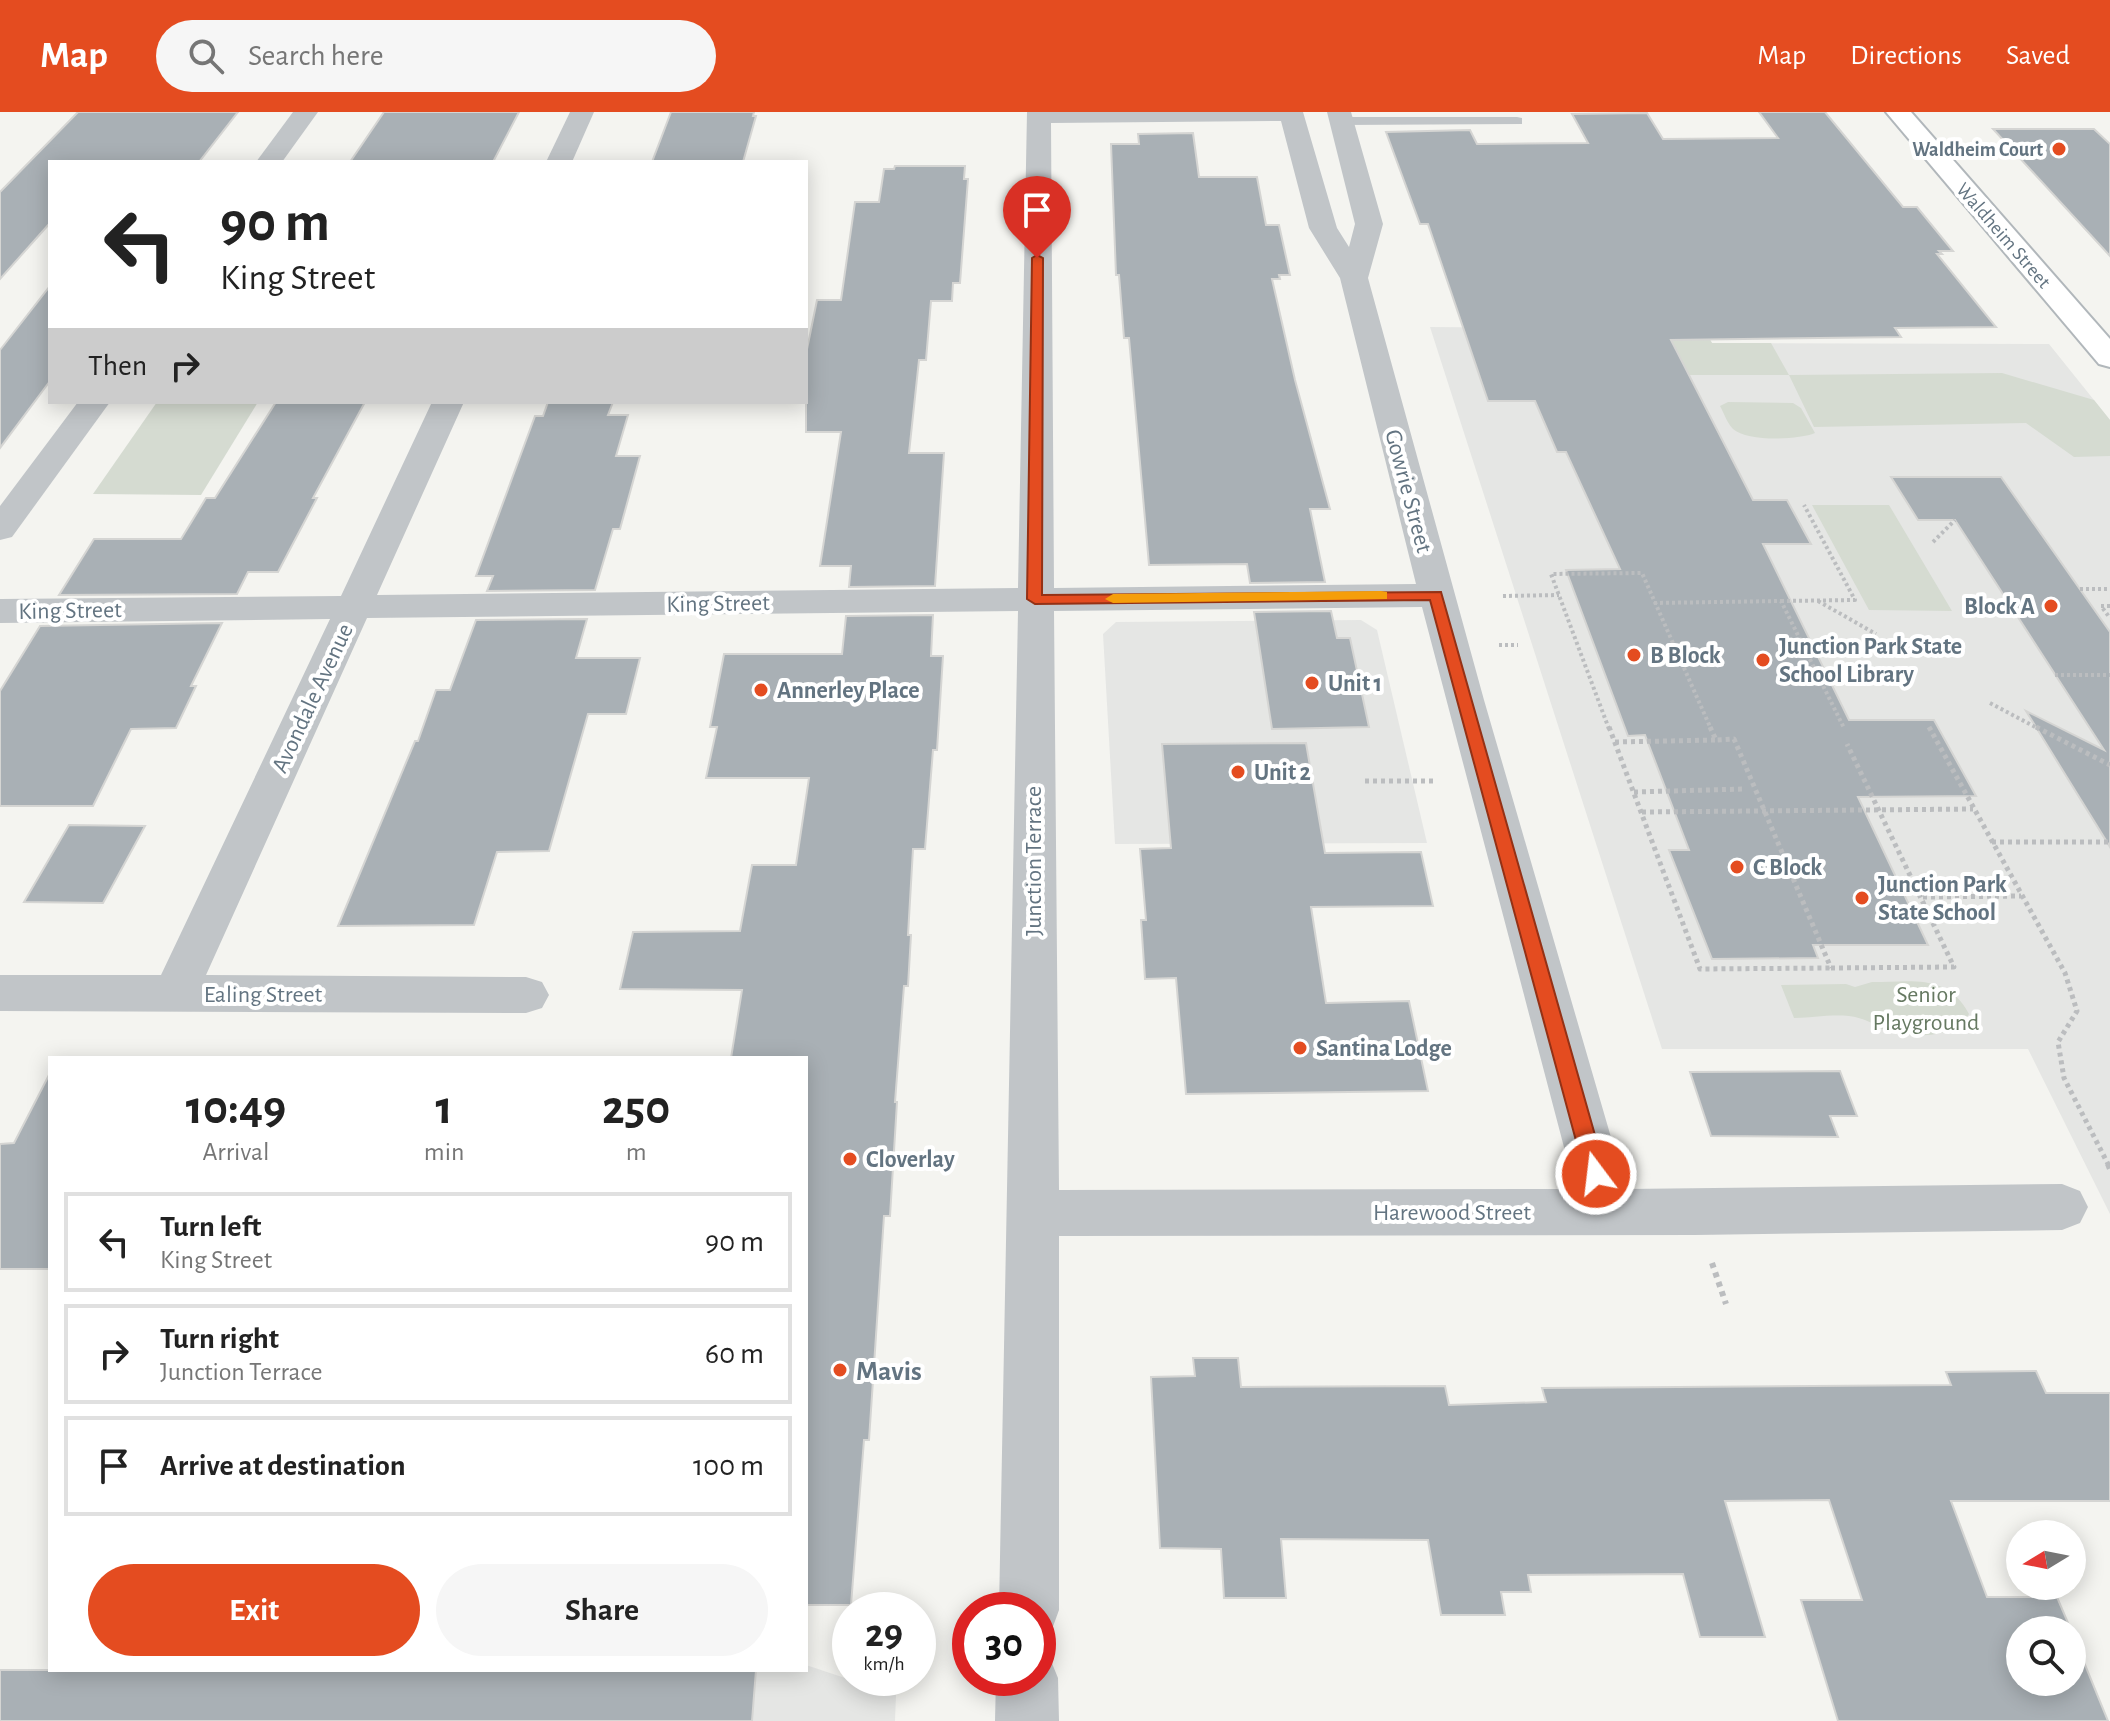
<!DOCTYPE html>
<style>
:root{--surface:#fff;--page:#f6f6f6;--text:#222;--muted:#767676;--line:#e0e0e0;--accent:#e44c20}
body{margin:0;font-family:"Alegreya Sans",sans-serif;background:var(--page);color:var(--text);height:100vh;display:flex;flex-direction:column;font-size:30px;white-space:nowrap}
*{box-sizing:border-box;margin:0}
p{font-size:26px;color:var(--muted)}
.icon{flex:none;width:44px;height:44px;fill:none;stroke:currentColor;stroke-width:2;stroke-linecap:round;stroke-linejoin:round}
.map{position:relative;flex:1;overflow:hidden}
.panel{position:absolute;left:48px;top:944px;width:760px;height:616px;display:flex;flex-direction:column;background:var(--surface);border-radius:0px;box-shadow:0 4px 20px #0003}
.panel>*{flex:none}
.guide{position:absolute;left:48px;top:48px;width:760px;height:244px;border-radius:0px;box-shadow:0 4px 20px #0003;background:#fff;color:var(--text);overflow:hidden}
.needle{width:52px;rotate:260deg}
.fabs{position:absolute;left:2006px;top:1408px;display:grid;gap:16px}
.fabs a{display:grid;place-items:center;width:80px;height:80px;border-radius:50%;background:var(--surface);box-shadow:0 4px 20px #0003;font-size:40px}
.speed{position:absolute;left:832px;top:1480px;display:flex;gap:16px;font-size:40px;font-weight:700;text-align:center}
.speed>*{display:grid;place-content:center;width:104px;height:104px;border-radius:50%;background:var(--surface);box-shadow:0 4px 20px #0003;line-height:1}
.speed small{font-size:20px;font-weight:400}
.speed .limit{border:12px solid #d22;background:#fff;color:#111}
.pin{position:absolute;display:grid;place-items:center;width:68px;height:68px;color:#fff;margin:-82px -34px;border-radius:50% 50% 50% 0;rotate:-45deg;box-shadow:0 0 8px #0007}
.pin .icon{rotate:45deg}
.me{position:absolute;width:88px;margin:-44px;rotate:345deg;stroke-linejoin:round;filter:drop-shadow(0 0 6px #0008)}
.turn{display:flex;align-items:center;gap:28px;height:168px;padding:0 40px;font-size:36px}
.turn .icon{width:104px;height:104px;stroke-width:2.5}
.turn b{display:block;font-size:56px;line-height:68px}
.then{display:flex;align-items:center;height:76px;padding:0 40px;background:#0003;gap:16px;font-size:30px}
.eta{display:flex;justify-content:space-evenly;align-items:center;height:136px;text-align:center}
.eta b{font-size:48px;font-weight:700;line-height:56px}
.button{display:flex;gap:16px;margin-top:auto;padding:16px 40px}
.button a{flex:1;height:92px;border-radius:48px;background:var(--accent);color:#fff;font-size:32px;font-weight:700;line-height:92px;text-align:center}
.button a+a{background:var(--page);color:var(--text)}
ul{padding:0;list-style:none}
li{display:flex;align-items:center;gap:24px;height:100px;margin:0 16px 12px;padding:0 24px;border:4px solid var(--line);border-radius:0px}
li div{flex:1}
li b{display:block;font-size:30px}
li em{font-style:normal}
header{display:flex;align-items:center;gap:48px;box-sizing:border-box;height:112px;padding:0 40px;background:var(--accent);color:#fff}
header strong{font-size:38px}
nav{display:flex;gap:44px;margin-inline-start:auto;font-size:28px}
.search{width:560px;height:72px;background:var(--page);display:flex;align-items:center;gap:20px;box-sizing:border-box;padding:0 28px;border-radius:44px;color:var(--muted);font-size:30px}
.map>svg:first-child{display:block}
.built{fill:#e5e6e4}
.green{fill:#d5dbd1}
.building{fill:#a9b0b5;stroke:#d5d5d3;stroke-width:2}
.lines{fill:none;stroke-linecap:round;stroke-linejoin:round}
.secondary-casing{stroke:#b1b7bb;stroke-width:4}
.path-far2{stroke:#bbbdbf;stroke-width:4;stroke-dasharray:3 3;stroke-linecap:butt}
.path-far1{stroke:#bbbdbf;stroke-width:5;stroke-dasharray:4 4;stroke-linecap:butt}
.path{stroke:#bbbdbf;stroke-width:6;stroke-dasharray:5 5;stroke-linecap:butt}
.lane{fill:#c1c5c8;fill-rule:evenodd}
.street{fill:#c1c5c8;fill-rule:evenodd}
.secondary{fill:#fff;fill-rule:evenodd}
.route{fill:#e44c20;stroke:#943115;stroke-width:2}
.slow{fill:#f59e0b}
.poi-dot{fill:#e44c20;stroke:#fff;stroke-width:3}
.labels{text-anchor:middle;stroke-width:8;stroke-linejoin:round;paint-order:stroke}
.far-poi-label{font-size:20px;font-weight:bold;fill:#637481;stroke:#fff;text-anchor:end}
.far-street-label{font-size:20px;fill:#637481;stroke:#fff}
.street-label{font-size:24px;fill:#637481;stroke:#fff}
.poi-label{font-size:24px;font-weight:bold;fill:#637481;stroke:#fff;text-anchor:start}
.park-label{font-size:24px;fill:#667962;stroke:#fff}
.near-poi-label{font-size:28px;font-weight:bold;fill:#637481;stroke:#fff;text-anchor:start}
</style>
<header>
<strong>Map</strong>
<div class="search"><svg class="icon" aria-label="search" viewBox="0 0 24 24"><circle cx="10" cy="10" r="6"/><path d="M15 15l6 6"/></svg>Search here</div>
<nav><a>Map</a><a>Directions</a><a>Saved</a></nav>
</header>
<div class="map">
<svg width="2110" height="1609" viewBox="0 0 2110 1609">
<rect width="100%" height="100%" fill="#f4f4f0"/>
<g class="built">
<path d="M1430,215L1704,217L1712,231L2049,232L2110,308V1102L2028,937H1662Z"/>
<path d="M1361,508L1377,518L1427,731L1115,732L1103,522L1116,510Z"/>
<path d="M806,1553L896,1583L895,1609H441L452,1558H806Z"/>
</g>
<g class="green">
<path d="M1558,217H1704L1712,231H1771L1789,263L2002,261L2094,288L2110,308V344L2074,345L2026,311L1814,315L1789,263H1576Z"/>
<path d="M157,290H258L201,383L93,382Z"/>
<path d="M1728,290L1793,291L1801,296L1815,321C1798,328 1747,330 1733,317C1727,311 1724,301 1720,294Z"/>
<path d="M1812,393H1889L1952,499L1869,498Z"/>
<path d="M1872,870C1911,870 1948,861 1969,902C1953,928 1912,926 1885,918C1877,915 1870,909 1862,907C1843,900 1814,906 1794,906L1781,873L1846,872L1855,875Z"/>
</g>
<g class="building">
<path d="M78,0H238L199,50H50V111L0,167V80Z"/>
<path d="M384,0H519L493,50H350Z"/>
<path d="M671,0H754L753,4H756L743,50H652Z"/>
<path d="M1759,0H1825L1903,95H1917L1953,139H1939L1942,142H1937L1996,215L1895,216L1901,225L1671,228L1753,388H1787L1811,432H1763L1849,608H1934L1976,684L1858,685L1928,833H1813L1818,846L1712,847L1669,738H1689L1645,623L1628,624L1566,458L1620,457L1566,340H1557L1535,289H1488L1428,112H1420L1386,20L1470,18L1477,32L1588,31L1572,2L1647,1L1663,27L1778,26Z"/>
<path d="M1993,17H2094L2110,32V144Z"/>
<path d="M1193,21L1199,65H1257L1266,113H1279L1290,163H1279L1280,167H1272L1295,268L1330,397H1310L1325,470L1250,471L1247,452L1149,453L1129,226H1124L1119,163H1116L1111,32H1139L1138,22Z"/>
<path d="M895,54H965L964,67H968L960,171H953L952,189H931L926,248H919L909,341H944L935,474L849,475L851,454H820L841,320H806V242L817,188H841L855,90H879L884,57H894Z"/>
<path d="M50,174V269L0,336V238Z"/>
<path d="M276,290H365L313,386H317L278,460H248L237,482L59,483L94,427H181L206,386H215Z"/>
<path d="M548,290H613L608,303H628L616,344H640L620,417H613L595,478L487,479L493,464H476L535,304H543Z"/>
<path d="M1891,365H2001L2110,520V735L2026,599L2104,638L1955,408H1918Z"/>
<path d="M1331,499L1337,526H1350L1369,615L1272,617L1254,500Z"/>
<path d="M933,503L931,544H943L937,638H933L925,737H913L908,823H911L908,874H904L895,990H897L890,1104H884L869,1328H864L851,1493H806V946H731L742,878L620,877L633,820L740,819L752,753H796L809,666H706L717,615H710L724,542H842L846,504Z"/>
<path d="M587,507L576,546H640L626,602H588L549,739L497,740L474,813L338,814L415,629H418L436,578H450L476,508Z"/>
<path d="M222,511L191,574H196L176,616L131,617L93,694H0V579L40,514Z"/>
<path d="M1306,631L1325,741L1421,740L1433,794L1311,795L1326,891L1409,889L1428,979L1186,982L1176,866L1145,867L1141,808H1146L1140,737L1171,736L1162,632Z"/>
<path d="M69,713L145,714L103,791L24,790Z"/>
<path d="M1840,959L1857,1004H1830L1838,1025L1711,1024L1690,960Z"/>
<path d="M50,961V1157H0V1032L14,1031Z"/>
<path d="M1193,1246H1238L1241,1275L1445,1274L1449,1293L1546,1290L1542,1276L1951,1273L1946,1260L2036,1259L2046,1281H2110V1389H1951L1987,1485H2057L2071,1518H2020V1570H2072V1521L2108,1609H1838L1801,1488H1862L1829,1388L1725,1389L1765,1525H1700L1683,1462L1528,1463L1531,1480H1501L1505,1503H1441L1428,1428L1281,1427L1286,1486H1224L1221,1437L1160,1436L1151,1265L1195,1264Z"/>
<path d="M0,1558H756L752,1609H0Z"/>
</g>
<g class="lines">
<defs>
<path id="secondary" d="M1886,0H1911L2110,227V255L2099,252Z"/>
</defs>
<use href="#secondary" class="secondary-casing"/>
<g class="path-far2">
<path d="M1933,430L1955,408"/>
<path d="M2080,477H2110"/>
<path d="M1503,484L1559,483"/>
<path d="M1781,489L1855,488L1804,393"/>
<path d="M1818,489L1876,522"/>
<path d="M1654,491L1781,489L1844,616"/>
<path d="M2110,494H2101L2110,506"/>
<path d="M1499,533H1518"/>
<path d="M2055,563H2110"/>
<path d="M1990,591L2039,617"/>
<path d="M1609,617L1551,462L1642,461L1711,617"/>
</g>
<g class="path-far1">
<path d="M1609,615L1700,857L1831,856"/>
<path d="M1710,615L1716,628L1734,627L1831,856"/>
<path d="M1929,615L2065,861L2077,899L2058,930L2064,966L2109,1054"/>
<path d="M2036,615L2110,653"/>
<path d="M1615,630L1716,628"/>
<path d="M1365,669H1436"/>
<path d="M1634,680L1744,677"/>
<path d="M1642,700L1973,697"/>
<path d="M1992,730H2110"/>
<path d="M1923,785L2021,784"/>
<path d="M1831,856L1954,855L1847,632"/>
</g>
<g class="path">
<path d="M2108,1052L2110,1057"/>
<path d="M1712,1151L1726,1192"/>
</g>
<path class="lane" d="M1517,5L1522,6V12L1341,13L1334,9L1341,5Z"/>
<g class="street">
<path d="M293,0H318L282,50H256Z"/>
<path d="M570,0H594L572,50H546Z"/>
<path d="M1027,0H1303L1337,116L1349,135L1355,112L1327,0H1351L1383,112L1368,166L1484,588L1626,1077L2062,1072L2080,1079L2088,1095L2080,1111L2062,1118L1695,1123L1059,1124V1498L1051,1520L1038,1525V1498H999L1018,499L367,506L206,863L526,865L542,870L549,883L542,896L526,901L0,899V863H161L330,507L0,511V487L341,484L432,290H464L377,483L1018,476ZM1281,9L1309,116L1340,166L1416,472L1054,476L1051,11ZM1422,495L1575,1077L1059,1078L1054,499Z"/>
<path d="M78,290H110L12,425L0,428V394Z"/>
<path d="M1038,1539L1049,1544L1058,1566L1059,1609H995L996,1566H1038Z"/>
</g>
<use href="#secondary" class="secondary"/>
</g>
<path class="route" d="M1037,143L1043,146L1042,483L1441,480L1606,1062L1603,1068L1596,1071L1588,1068L1585,1062L1430,488L1035,492L1027,487L1032,146Z"/>
<path class="slow" d="M1381,479L1387,480V487L1113,491L1105,487L1113,482Z"/>
<g class="poi-dot">
<circle cx="2059" cy="37" r="8"/>
<circle cx="2051" cy="494" r="8"/>
<circle cx="1634" cy="543" r="8"/>
<circle cx="1763" cy="548" r="8"/>
<circle cx="1312" cy="571" r="8"/>
<circle cx="761" cy="578" r="8"/>
<circle cx="1238" cy="660" r="8"/>
<circle cx="1737" cy="755" r="8"/>
<circle cx="1862" cy="786" r="8"/>
<circle cx="1300" cy="936" r="8"/>
<circle cx="850" cy="1047" r="8"/>
<circle cx="840" cy="1258" r="8"/>
</g>
<g class="labels">
<g class="far-poi-label">
<text x="2043" y="44">Waldheim Court</text>
</g>
<g class="far-street-label">
<text transform="translate(2004 123) rotate(49)" y="7">Waldheim Street</text>
</g>
<g class="street-label">
<text transform="translate(1409 379) rotate(75)" y="8">Gowrie Street</text>
<text transform="translate(718 491) rotate(-1)" y="8">King Street</text>
<text transform="translate(70 498) rotate(-1)" y="8">King Street</text>
<text transform="translate(312 586) rotate(-65)" y="8">Avondale Avenue</text>
<text transform="translate(1033 749) rotate(-90)" y="8">Junction Terrace</text>
<text x="263" y="890">Ealing Street</text>
<text x="1452" y="1108">Harewood Street</text>
</g>
<g class="poi-label">
<text x="2035" y="502" text-anchor="end">Block A</text>
<text x="1779" y="542">Junction Park State<tspan x="1779" dy="28">School Library</tspan></text>
<text x="1650" y="551">B Block</text>
<text x="1328" y="579">Unit 1</text>
<text x="777" y="586">Annerley Place</text>
<text x="1254" y="668">Unit 2</text>
<text x="1753" y="763">C Block</text>
<text x="1878" y="780">Junction Park<tspan x="1878" dy="28">State School</tspan></text>
<text x="1316" y="944">Santina Lodge</text>
<text x="866" y="1055">Cloverlay</text>
</g>
<g class="park-label">
<text x="1926" y="890">Senior<tspan x="1926" dy="28">Playground</tspan></text>
</g>
<g class="near-poi-label">
<text x="856" y="1268">Mavis</text>
</g>
</g>
</svg>
<div class="fabs">
<a><svg class="needle" viewBox="-14 -14 28 28"><path d="M0-13l5 13h-10z" fill="#e53935"/><path d="M0 13l5-13h-10z" fill="#767676"/></svg></a>
<a><svg class="icon" aria-label="search" viewBox="0 0 24 24"><circle cx="10" cy="10" r="6"/><path d="M15 15l6 6"/></svg></a>
</div>
<div class="speed"><div>29<small>km/h</small></div><div class="limit">30</div></div>
<div class="pin" style="left:1037px;top:146px;background:#d93025"><svg class="icon" aria-label="arrive" viewBox="0 0 24 24"><path d="M6 21V4h12l-3 4 3 4H6"/></svg></div>
<svg class="me" style="left:1596px;top:1062px" viewBox="-20 -20 40 40"><circle r="17" fill="#e44c20" stroke="#fff" stroke-width="3"/><path d="M0-11L8 9 0 5-8 9z" fill="#fff"/></svg>
<div class="guide">
<div class="turn"><svg class="icon" aria-label="left" viewBox="0 0 24 24"><path d="M17 20v-9H6M10 6l-5 5 5 5"/></svg><div><b>90 m</b>King Street</div></div>
<div class="then">Then<svg class="icon" aria-label="right" viewBox="0 0 24 24"><path d="M7 20v-9h11M14 6l5 5-5 5"/></svg></div>
</div>
<section class="panel">
<div class="eta">
<div><b>10:49</b><p>Arrival</p></div>
<div><b>1</b><p>min</p></div>
<div><b>250</b><p>m</p></div>
</div>
<ul>
<li><svg class="icon" aria-label="left" viewBox="0 0 24 24"><path d="M17 20v-9H6M10 6l-5 5 5 5"/></svg><div><b>Turn left</b><p>King Street</p></div><em>90 m</em></li>
<li><svg class="icon" aria-label="right" viewBox="0 0 24 24"><path d="M7 20v-9h11M14 6l5 5-5 5"/></svg><div><b>Turn right</b><p>Junction Terrace</p></div><em>60 m</em></li>
<li><svg class="icon" aria-label="arrive" viewBox="0 0 24 24"><path d="M6 21V4h12l-3 4 3 4H6"/></svg><div><b>Arrive at destination</b></div><em>100 m</em></li>
</ul>
<div class="button"><a>Exit</a><a>Share</a></div>
</section>
</div>
